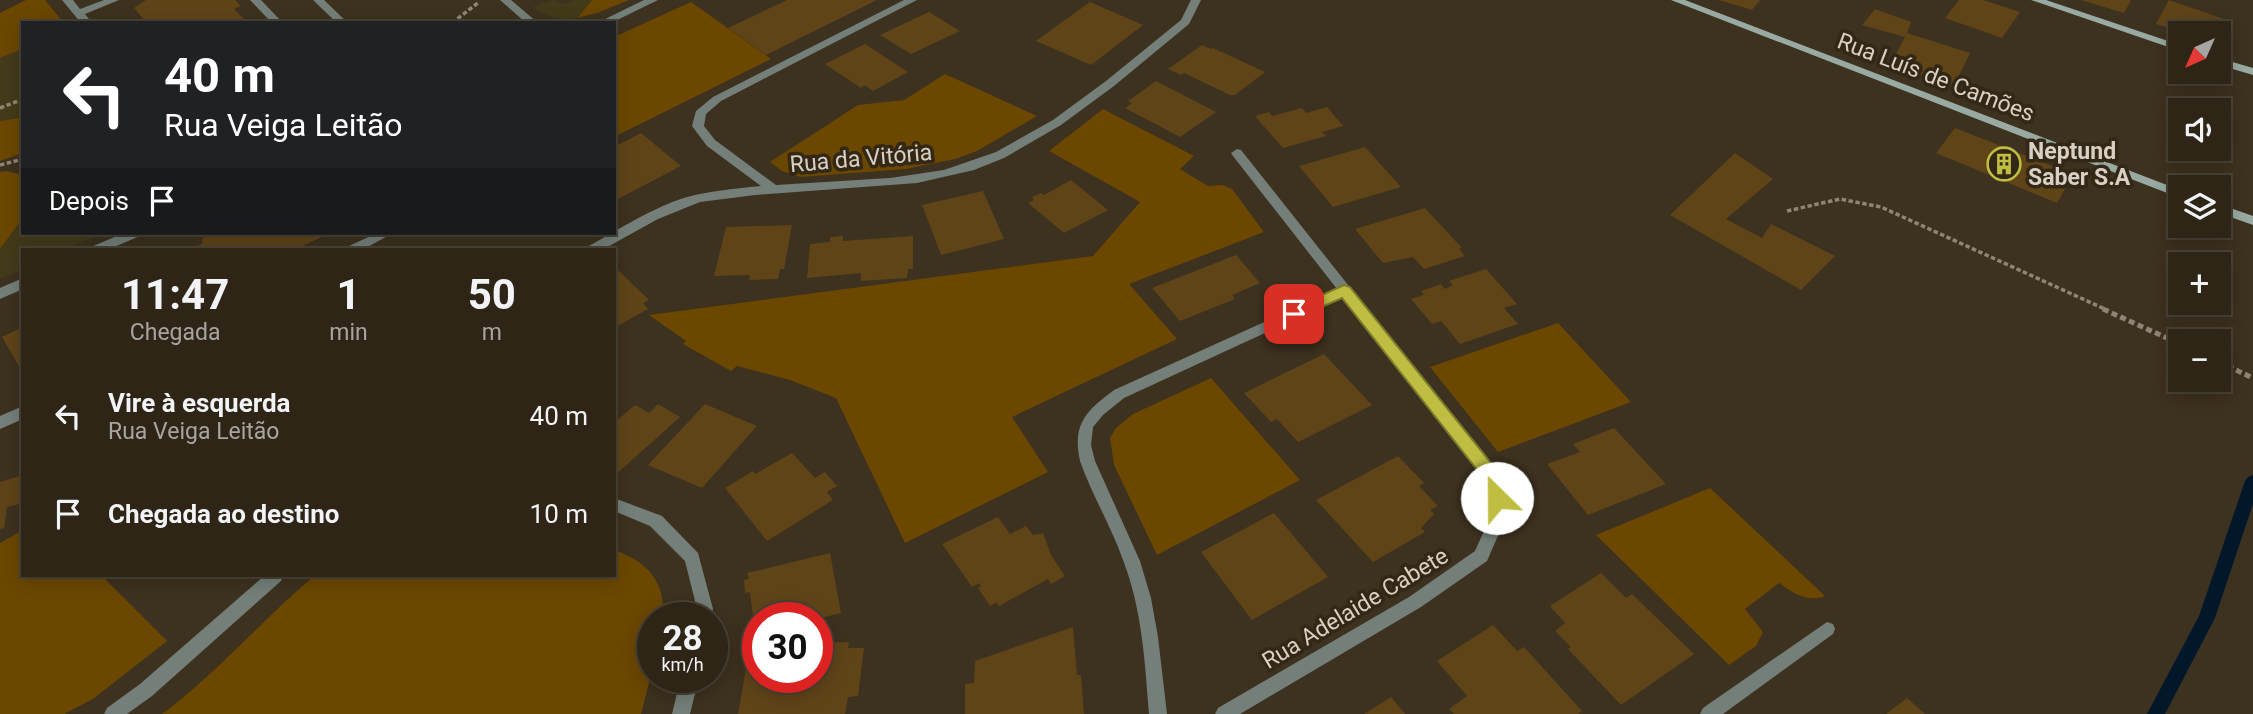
<!DOCTYPE html>
<html lang="pt">
<meta charset="utf-8">
<style>
:root{--surface:#2e2517;--page:#362d20;--text:#f1f3f6;--muted:#a7a5a1;--line:#494236}
body{margin:0;font-family:Roboto,sans-serif;background:var(--page);color:var(--text);height:100vh;display:flex;flex-direction:column;font-size:26px;white-space:nowrap}
*{box-sizing:border-box;margin:0}
p{font-size:23px;color:var(--muted)}
.icon{flex:none;width:38px;height:38px;fill:none;stroke:currentColor;stroke-width:2;stroke-linecap:round;stroke-linejoin:round}
.map{position:relative;flex:1;overflow:hidden}
.side{position:absolute;left:21px;top:248px;width:595px;height:329px;display:flex;flex-direction:column;background:var(--surface);border-radius:0px;box-shadow:0 4px 18px #0003,0 0 0 2px var(--line)}
.side>*{flex:none}
.hud{position:absolute;left:21px;top:21px;width:595px;height:214px;border-radius:0px;box-shadow:0 4px 18px #0003,0 0 0 2px var(--line);background:#202124;color:#fff;overflow:hidden}
.needle{width:46px;rotate:225deg}
.tools{position:absolute;left:2168px;top:21px;display:grid;gap:14px}
.tools a{display:grid;place-items:center;width:63px;height:63px;border-radius:0px;background:var(--surface);box-shadow:0 4px 18px #0003,0 0 0 2px var(--line);font-size:35px}
.speed{position:absolute;left:637px;top:602px;display:flex;gap:14px;font-size:35px;font-weight:700;text-align:center}
.speed>*{display:grid;place-content:center;width:91px;height:91px;border-radius:50%;background:var(--surface);box-shadow:0 4px 18px #0003,0 0 0 2px var(--line);line-height:1}
.speed small{font-size:18px;font-weight:400}
.speed .limit{border:10px solid #d22;background:#fff;color:#111}
.pin{position:absolute;display:grid;place-items:center;width:60px;height:60px;color:#fff;margin:-30px;border-radius:14px;box-shadow:0 4px 10px #0006}
.me{position:absolute;width:77px;margin:-38px;rotate:337deg;stroke-linejoin:round;filter:drop-shadow(0 0 5px #0008)}
.turn{display:flex;align-items:center;gap:24px;height:147px;padding:0 28px;font-size:32px}
.turn .icon{width:91px;height:91px;stroke-width:2.5}
.turn b{display:block;font-size:49px;line-height:60px}
.then{display:flex;align-items:center;height:66px;padding:0 28px;background:#0003;gap:14px;font-size:26px}
.eta{display:flex;justify-content:space-evenly;align-items:center;height:119px;text-align:center}
.eta b{font-size:42px;font-weight:700;line-height:49px}
ul{padding:0;list-style:none}
li{display:flex;align-items:center;gap:21px;height:98px;padding:0 28px}
li div{flex:1}
li b{display:block;font-size:26px}
li em{font-style:normal}
.map>svg:first-child{display:block}
.green{fill:#6b4700}
.sand{fill:#433a1a}
.lines{fill:none;stroke-linecap:round;stroke-linejoin:round}
.stream{fill:#02182a;fill-rule:evenodd}
.building{fill:#5f4418}
.path-far1{stroke:#8f8577;stroke-width:3.5;stroke-dasharray:4.5 2.5;stroke-linecap:butt}
.path{stroke:#8f8577;stroke-width:5;stroke-dasharray:6 3.5;stroke-linecap:butt}
.street{fill:#747f7a;fill-rule:evenodd}
.secondary{fill:#98aaa1;fill-rule:evenodd}
.route{fill:#bfbe42;stroke:#7c7c2b;stroke-width:2}
.labels{text-anchor:middle;stroke-width:7;stroke-linejoin:round;paint-order:stroke}
.street-label{font-size:23px;fill:#d8d0c5;stroke:#332715}
.poi-label{font-size:23px;font-weight:bold;fill:#d8d0c5;stroke:#332715;text-anchor:start}
</style>
<div class="map">
<svg width="2253" height="714" viewBox="0 0 2253 714">
<rect width="100%" height="100%" fill="#3d311f"/>
<g class="green">
<path d="M26,0H45L63,22L23,23V49L0,58V13Z"/>
<path d="M592,0H629L597,13L577,18Z"/>
<path d="M691,2L771,59L614,137V37Z"/>
<path d="M945,74L1037,116L977,151L955,159L906,169L800,177L782,171L770,162L858,105L904,100Z"/>
<path d="M1103,109L1194,156L1180,169L1208,186L1223,185L1232,189L1264,232L1129,284L1177,339L1012,417L1048,472L905,543L836,398L790,380L737,366L731,371L683,344L686,341L649,315L1093,256L1140,202L1049,151Z"/>
<path d="M23,117V153L0,161V121Z"/>
<path d="M6,171L23,175V218L0,249V172Z"/>
<path d="M1558,323L1631,402L1498,452L1430,367Z"/>
<path d="M1211,378L1300,480L1157,555L1114,465L1110,438L1116,428L1133,414Z"/>
<path d="M1710,488L1825,596C1807,603 1793,593 1779,583L1745,609L1763,632L1756,646L1729,665L1596,535Z"/>
<path d="M23,530V576H102L167,641L93,699L64,714H0V543Z"/>
<path d="M614,550C647,561 666,582 663,618H653V667L641,714H162C217,673 262,620 314,576H614Z"/>
</g>
<g class="sand">
<path d="M554,0L564,4L574,0H592L577,18C560,20 546,18 533,7Z"/>
<path d="M23,49V117L0,121V58Z"/>
<path d="M23,218V233H104L64,250H23V269L0,279V249Z"/>
</g>
<g class="lines">
<path class="stream" d="M2253,475V504L2215,618L2165,714H2147L2199,616L2245,481L2248,477Z"/>
</g>
<g class="building">
<path d="M146,0H235L241,6L234,9L248,23H157L154,20L146,22L134,8Z"/>
<path d="M787,0H877L766,55L728,28Z"/>
<path d="M1719,0H1760L1752,10Z"/>
<path d="M1959,0H1983L2020,12L2002,38L1945,18Z"/>
<path d="M2081,0H2131L2124,13Z"/>
<path d="M2169,0L2224,19L2217,33H2185L2156,24Z"/>
<path d="M1090,2L1143,25L1091,65L1036,41Z"/>
<path d="M1875,9L1911,22L1907,33L1970,53L1954,86L1890,65L1905,37L1862,25Z"/>
<path d="M929,12L960,31L911,54L880,35Z"/>
<path d="M865,44L908,72L873,91L865,85L861,88L825,64Z"/>
<path d="M1202,45L1211,49L1213,48L1265,72L1235,95H1230L1184,73L1181,75L1168,69Z"/>
<path d="M1156,81L1216,112L1180,137L1125,108L1132,103L1128,101Z"/>
<path d="M1327,107L1343,126L1322,132L1326,136L1283,148L1255,116L1269,112L1272,116L1302,108L1306,113Z"/>
<path d="M1955,128L2073,174L2057,203L1936,153Z"/>
<path d="M641,133L681,166L614,201V147Z"/>
<path d="M1365,147L1401,187L1333,207L1299,166Z"/>
<path d="M1735,153L1773,179L1726,219L1762,238L1771,224L1835,256L1801,290L1670,215Z"/>
<path d="M1071,180L1108,210L1064,233L1028,203L1034,200L1032,197L1041,193L1044,195Z"/>
<path d="M983,191L1004,239L941,255L922,205Z"/>
<path d="M1425,208L1462,248L1459,249L1465,256L1424,269L1413,257L1383,263L1355,229Z"/>
<path d="M792,225L784,269H780L778,279L749,280L750,275L714,276L726,227Z"/>
<path d="M215,233L223,234L330,233L294,250H188L202,244L203,238Z"/>
<path d="M843,236V241L913,236V269H908L907,278L861,281V273L807,278L810,244L830,242V237Z"/>
<path d="M1236,255L1260,283L1232,295L1235,299L1180,321L1152,288Z"/>
<path d="M617,269L649,300L643,303L648,309L614,328V270Z"/>
<path d="M1486,269L1517,304L1504,308L1518,324L1460,344L1441,321L1432,324L1411,299L1424,295L1421,291L1441,284L1445,289L1453,285L1449,281Z"/>
<path d="M23,327V373L2,337Z"/>
<path d="M1324,354L1372,405L1298,442L1277,419L1271,422L1244,393Z"/>
<path d="M658,404L680,417L614,476V423L635,405L649,413Z"/>
<path d="M705,404L757,426L702,488L648,465Z"/>
<path d="M1614,428L1666,484L1588,515L1547,464L1580,452L1573,444Z"/>
<path d="M792,453L815,478L825,472L837,486L827,492L833,500L767,541L725,488L753,471L755,474Z"/>
<path d="M1398,456L1424,483L1419,486L1438,506L1430,510L1434,514L1421,528L1425,532L1373,562L1316,500Z"/>
<path d="M23,475V503L7,507L4,528L0,529V482Z"/>
<path d="M1274,513L1328,577L1252,620L1201,552Z"/>
<path d="M998,517L1010,534L1026,526L1033,535L1043,533L1051,555L1065,576L1051,584L1048,579L999,606L997,602L990,606L978,588L981,586L979,583L972,587L942,544Z"/>
<path d="M830,553L841,613L817,619L758,618L756,639L750,592L745,593L744,580L749,579L747,573Z"/>
<path d="M1601,573L1626,598L1632,594L1694,654L1621,705L1568,649L1571,647L1555,631L1565,623L1550,606Z"/>
<path d="M1493,625L1517,651L1524,647L1582,711L1578,714H1454L1449,709L1467,696L1437,661Z"/>
<path d="M1073,627L1077,675H1081L1084,714H965V684L974,683L975,661Z"/>
<path d="M849,642L848,648H864L858,696L848,697L845,714H738L747,663H758V677H817V643Z"/>
<path d="M1391,697L1405,714H1364Z"/>
<path d="M1907,698L1925,714H1886Z"/>
</g>
<g class="lines">
<g class="path-far1">
<path d="M452,23L479,2"/>
<path d="M0,108L23,99"/>
<path d="M0,165L23,159"/>
<path d="M1787,211L1840,199L1881,207L2107,310"/>
</g>
<g class="path">
<path d="M2103,309L2180,344"/>
<path d="M2219,362L2253,378"/>
</g>
<g class="street">
<path d="M62,0H73L80,9L104,0H119L85,14L92,23H81Z"/>
<path d="M250,0H261L283,23H272Z"/>
<path d="M313,0H324L348,23H337Z"/>
<path d="M500,0H511L538,23H526Z"/>
<path d="M644,0H658L611,23H597Z"/>
<path d="M904,0H917L721,101L706,114L704,126L715,140L776,185L890,178L944,170L996,152L1053,120L1106,81L1181,20L1191,0H1201L1189,24L1114,86L1061,125L1004,158L974,170L917,183L755,195L700,202L658,219L602,250H586L587,247C616,231 644,213 675,201C703,191 732,189 761,186L707,146L692,126L696,111L713,97Z"/>
<path d="M1237,149L1241,150L1490,464L1505,498L1500,531L1487,561L1421,607L1240,714H1215L1218,708L1409,597L1475,551L1484,531L1489,498L1479,471L1343,297L1124,398L1103,415L1093,427L1091,445L1095,461L1140,561L1151,598L1158,637L1167,714H1149C1145,662 1142,609 1123,560C1111,526 1092,495 1080,461C1072,424 1086,411 1114,390L1337,289L1233,156L1231,153Z"/>
<path d="M124,233H141L140,236L107,250H90L91,247Z"/>
<path d="M377,233H393L362,250H346L347,247Z"/>
<path d="M23,278V289L0,299V288Z"/>
<path d="M23,406V419L0,429V416Z"/>
<path d="M614,498L662,516L698,553L713,609L711,618H695L697,609L685,561L650,526L614,511Z"/>
<path d="M264,576H283L281,581L152,696L127,714H104L107,708L140,684Z"/>
<path d="M1827,622L1833,624L1835,629L1833,634L1723,714H1700L1703,708Z"/>
<path d="M681,677H699L690,714H672Z"/>
</g>
<g class="secondary">
<path d="M1671,0H1685L2180,190V198Z"/>
<path d="M2031,0H2046L2180,45V51Z"/>
<path d="M2219,58L2253,68V75L2219,65Z"/>
<path d="M2219,204L2253,216V225L2219,213Z"/>
</g>
</g>
<path class="route" d="M1344,285L1350,287L1491,463L1506,498L1504,503L1497,505L1491,503L1478,471L1342,298L1294,319L1287,314L1289,310Z"/>
<defs>
<symbol id="building-ring" viewBox="-11 -11 22 22"><circle r="9.5" fill="#332715" stroke="#bfbe42" stroke-width="1.5"/><path d="M-4-6H4V6H1V3H-1V6H-4ZM-2.5-4.3h1.7v1.8h-1.7ZM.8-4.3h1.7v1.8H.8ZM-2.5-1h1.7V.8h-1.7ZM.8-1h1.7V.8H.8Z" fill="#bfbe42"/></symbol>
</defs>
<g fill-rule="evenodd">
<use href="#building-ring" x="1985" y="145" width="38" height="38"/>
</g>
<g class="labels">
<g class="street-label">
<text transform="translate(1936 77) rotate(21)" y="8">Rua Luís de Camões</text>
<text transform="translate(861 158) rotate(-5)" y="8">Rua da Vitória</text>
<text transform="translate(1355 608) rotate(-31)" y="8">Rua Adelaide Cabete</text>
</g>
<g class="poi-label">
<text x="2028" y="159">Neptund<tspan x="2028" dy="26">Saber S.A</tspan></text>
</g>
</g>
</svg>
<div class="tools">
<a><svg class="needle" viewBox="-14 -14 28 28"><path d="M0-13l5 13h-10z" fill="#e53935"/><path d="M0 13l5-13h-10z" fill="#a7a5a1"/></svg></a>
<a><svg class="icon" aria-label="sound" viewBox="0 0 24 24"><path d="M4 9h4l5-4v14l-5-4H4zM17 9q2 3 0 6"/></svg></a>
<a><svg class="icon" aria-label="layers" viewBox="0 0 24 24"><path d="M12 4l9 5-9 5-9-5zM3 14l9 5 9-5"/></svg></a>
<a>+</a>
<a>−</a>
</div>
<div class="speed"><div>28<small>km/h</small></div><div class="limit">30</div></div>
<div class="pin" style="left:1294px;top:314px;background:#d93025"><svg class="icon" aria-label="arrive" viewBox="0 0 24 24"><path d="M6 21V4h12l-3 4 3 4H6"/></svg></div>
<svg class="me" style="left:1497px;top:498px" viewBox="-20 -20 40 40"><circle r="19" fill="#fff"/><path d="M0-13L10 11 0 6-10 11z" fill="#bfbe42"/></svg>
<div class="hud">
<div class="turn"><svg class="icon" aria-label="left" viewBox="0 0 24 24"><path d="M17 20v-9H6M10 6l-5 5 5 5"/></svg><div><b>40 m</b>Rua Veiga Leitão</div></div>
<div class="then">Depois<svg class="icon" aria-label="arrive" viewBox="0 0 24 24"><path d="M6 21V4h12l-3 4 3 4H6"/></svg></div>
</div>
<section class="side">
<div class="eta">
<div><b>11:47</b><p>Chegada</p></div>
<div><b>1</b><p>min</p></div>
<div><b>50</b><p>m</p></div>
</div>
<ul>
<li><svg class="icon" aria-label="left" viewBox="0 0 24 24"><path d="M17 20v-9H6M10 6l-5 5 5 5"/></svg><div><b>Vire à esquerda</b><p>Rua Veiga Leitão</p></div><em>40 m</em></li>
<li><svg class="icon" aria-label="arrive" viewBox="0 0 24 24"><path d="M6 21V4h12l-3 4 3 4H6"/></svg><div><b>Chegada ao destino</b></div><em>10 m</em></li>
</ul>
</section>
</div>
